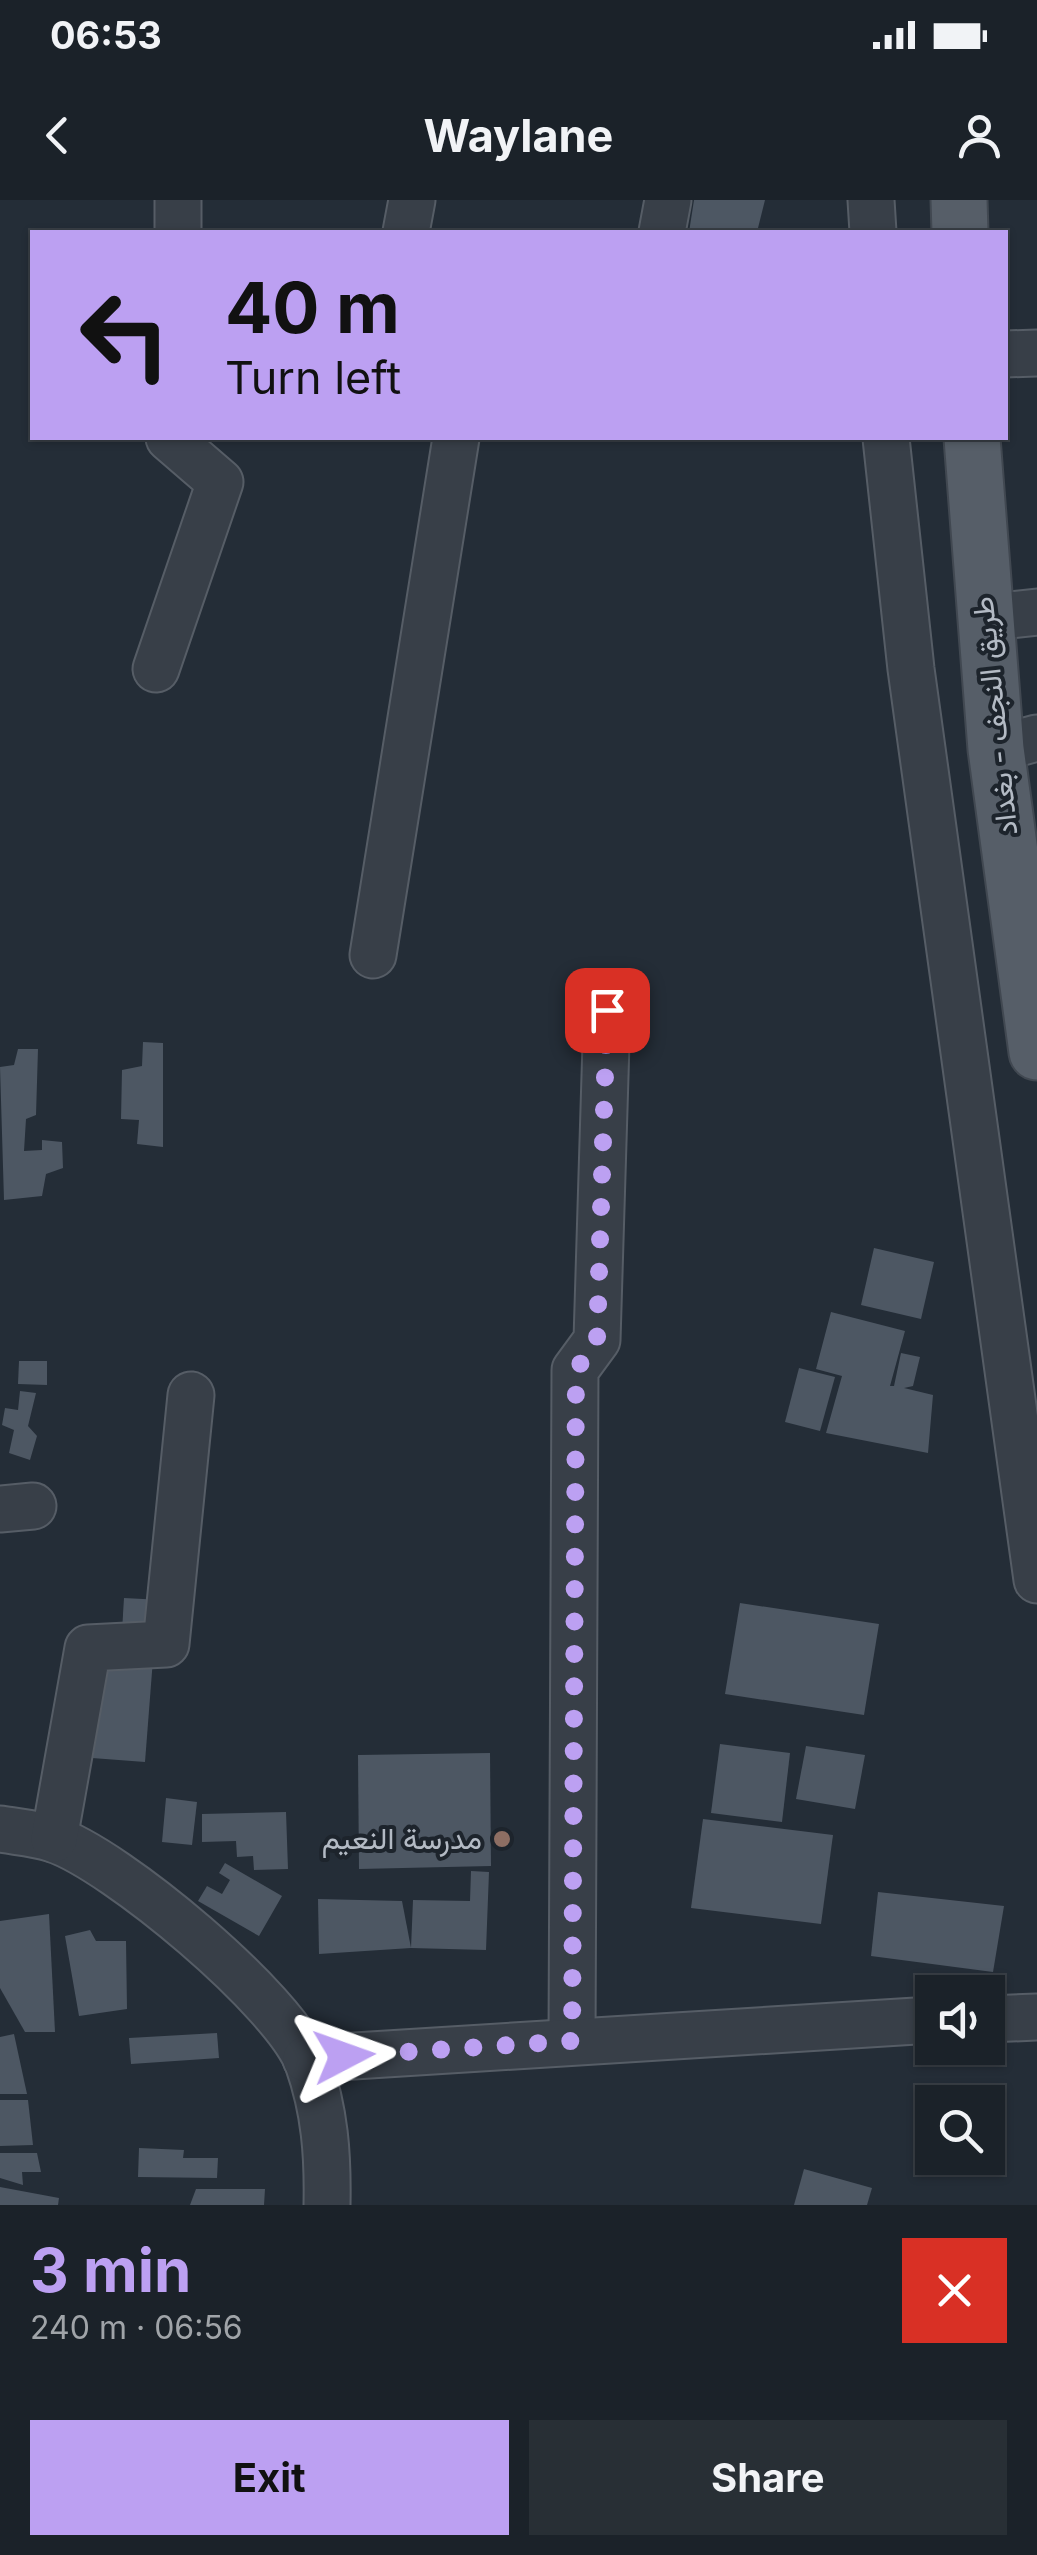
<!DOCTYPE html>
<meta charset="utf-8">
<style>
:root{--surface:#1b2229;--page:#282f35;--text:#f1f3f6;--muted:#a0a4a8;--line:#393f46;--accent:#bca0f2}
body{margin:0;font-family:Inter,Vazirmatn,sans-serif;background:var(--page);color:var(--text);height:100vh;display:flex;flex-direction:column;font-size:38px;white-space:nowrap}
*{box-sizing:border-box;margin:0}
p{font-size:32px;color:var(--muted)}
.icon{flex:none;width:55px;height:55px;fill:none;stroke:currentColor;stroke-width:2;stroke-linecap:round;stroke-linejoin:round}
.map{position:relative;height:2005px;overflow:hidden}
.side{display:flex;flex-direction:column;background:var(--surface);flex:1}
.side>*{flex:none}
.hud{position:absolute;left:30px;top:30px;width:978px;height:210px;border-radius:0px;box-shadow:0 2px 8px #0004,0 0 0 2px var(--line);background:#bca0f2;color:#111;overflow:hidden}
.buttons{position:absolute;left:915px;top:1775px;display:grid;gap:20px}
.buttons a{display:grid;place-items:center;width:90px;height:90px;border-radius:0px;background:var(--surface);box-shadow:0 2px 8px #0004,0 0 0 2px var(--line);font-size:50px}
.pin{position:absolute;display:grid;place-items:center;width:85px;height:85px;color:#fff;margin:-42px;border-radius:20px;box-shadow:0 5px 15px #0006}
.me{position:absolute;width:110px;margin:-55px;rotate:86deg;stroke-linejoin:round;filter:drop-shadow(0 0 8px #0008)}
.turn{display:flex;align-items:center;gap:35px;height:210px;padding:0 30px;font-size:45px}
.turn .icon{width:130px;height:130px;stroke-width:2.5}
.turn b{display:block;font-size:70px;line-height:85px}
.round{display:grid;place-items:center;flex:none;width:105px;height:105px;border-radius:0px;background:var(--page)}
.head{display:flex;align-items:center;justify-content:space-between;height:170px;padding:0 30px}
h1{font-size:60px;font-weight:700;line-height:75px;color:var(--accent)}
.button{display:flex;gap:20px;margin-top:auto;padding:20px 30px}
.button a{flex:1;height:115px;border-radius:0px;background:var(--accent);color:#111;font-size:40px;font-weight:700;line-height:115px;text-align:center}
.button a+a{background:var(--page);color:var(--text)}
.status{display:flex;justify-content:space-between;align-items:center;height:70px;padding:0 50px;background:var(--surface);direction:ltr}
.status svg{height:28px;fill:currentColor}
header{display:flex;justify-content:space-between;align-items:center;height:130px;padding:0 30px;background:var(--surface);font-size:45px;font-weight:700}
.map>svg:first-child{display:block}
.building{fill:#4d5763}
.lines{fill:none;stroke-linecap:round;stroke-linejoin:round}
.minor-casing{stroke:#565d66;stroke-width:49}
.major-casing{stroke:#414851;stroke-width:59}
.minor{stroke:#383f48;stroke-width:45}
.major{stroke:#565e68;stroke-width:55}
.route{stroke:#bca0f2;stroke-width:18;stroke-dasharray:0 32.4}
.education-dot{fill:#8d6e63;stroke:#1d242c;stroke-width:4}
.labels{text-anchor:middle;stroke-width:8;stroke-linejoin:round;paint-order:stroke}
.street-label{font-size:30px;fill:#b3bac4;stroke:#1d242c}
.poi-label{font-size:30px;fill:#b3bac4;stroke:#1d242c;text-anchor:end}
</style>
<div class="status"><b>06:53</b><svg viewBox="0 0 49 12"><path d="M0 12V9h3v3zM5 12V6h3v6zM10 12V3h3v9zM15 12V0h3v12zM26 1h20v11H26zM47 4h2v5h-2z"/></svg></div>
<header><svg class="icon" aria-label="back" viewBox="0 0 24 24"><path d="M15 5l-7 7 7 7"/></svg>Waylane<svg class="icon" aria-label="person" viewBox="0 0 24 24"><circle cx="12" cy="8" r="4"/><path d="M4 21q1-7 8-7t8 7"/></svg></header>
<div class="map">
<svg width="1037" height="2005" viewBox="0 0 1037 2005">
<rect width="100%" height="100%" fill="#242d37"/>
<g class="building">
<path d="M694,0H765L757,32H689Z"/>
<path d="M143,842L163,843V947L137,944L139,920L121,919L122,870L142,866Z"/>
<path d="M18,849H38L36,915L26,919L24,951L42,950V940L62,942L63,968L46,974L42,996L4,1000L0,867L14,865Z"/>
<path d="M874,1048L934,1062L921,1119L861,1105Z"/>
<path d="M831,1112L905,1131L890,1186H894L901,1153L920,1157L913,1186L904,1188L933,1195L928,1253L826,1233L842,1176L816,1169Z"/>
<path d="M19,1161H47V1185L18,1184Z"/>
<path d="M799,1168L835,1177L820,1231L785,1222Z"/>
<path d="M20,1191L36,1193L28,1226L37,1236L30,1260L9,1253L14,1230L2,1225L5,1208L18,1210Z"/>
<path d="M124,1398L162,1400L160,1433L122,1431Z"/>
<path d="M740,1403L879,1424L864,1515L725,1494Z"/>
<path d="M99,1455L153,1459L145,1562L92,1558Z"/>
<path d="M720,1544L790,1553L782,1622L711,1613Z"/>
<path d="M806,1546L865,1555L855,1609L796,1599Z"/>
<path d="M490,1553L491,1666L359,1669L358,1555Z"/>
<path d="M166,1598L197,1602L192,1645L162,1642Z"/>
<path d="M286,1612L288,1669L254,1670L253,1656L237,1657L236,1641L202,1642V1614Z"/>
<path d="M703,1619L833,1635L821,1724L691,1708Z"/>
<path d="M225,1663L282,1696L259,1736L198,1701L207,1686L222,1694L230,1680L219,1673Z"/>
<path d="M471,1671L489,1672L486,1750L411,1748L413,1700L470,1701Z"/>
<path d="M878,1692L1004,1706L993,1772L871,1756Z"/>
<path d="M318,1699L402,1701L411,1748L319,1754Z"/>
<path d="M49,1714L55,1832H25L0,1788V1721Z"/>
<path d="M90,1730L96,1741H126L127,1809L79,1816L65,1736Z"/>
<path d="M217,1833L219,1858L131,1864L129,1838Z"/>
<path d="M14,1834L27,1894H0V1837Z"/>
<path d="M0,1900H28L33,1945L0,1946Z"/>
<path d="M139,1948L184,1950L183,1958H218L217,1978L138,1977Z"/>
<path d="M0,1953H37L41,1972H22L23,1985L0,1978Z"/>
<path d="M804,1969L872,1988L867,2005H794Z"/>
<path d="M0,1987L59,1998L58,2005H0Z"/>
<path d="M196,1989H265L264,2005H190Z"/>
</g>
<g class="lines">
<defs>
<g id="minor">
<path d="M178,0V32"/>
<path d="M871,0L873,32"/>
<path d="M406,32L412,0"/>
<path d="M662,32L668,0"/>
<path d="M1005,154L1037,153"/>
<path d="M886,238L911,469L1037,1380"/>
<path d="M983,418L1037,412"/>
<path d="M156,469L220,282L169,238"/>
<path d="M996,549L1037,538"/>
<path d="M373,755L456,238"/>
<path d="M0,1309L33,1306"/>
<path d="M0,1629C17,1632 36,1633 53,1639C115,1659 285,1801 308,1863C325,1911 328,1955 327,2005"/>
<path d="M54,1639L88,1448L166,1444L191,1195"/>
<path d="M988,1819L1037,1817"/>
<path d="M572,1841L575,1170L597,1140L607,810"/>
<path d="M306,1859L932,1820"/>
</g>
<g id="major">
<path d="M959,0L960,32"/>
<path d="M972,238L996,549L1037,852"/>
</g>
</defs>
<use href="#minor" class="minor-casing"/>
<use href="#major" class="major-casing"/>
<use href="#minor" class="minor"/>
<use href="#major" class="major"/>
</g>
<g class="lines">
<path class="route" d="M344,1856L572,1841L576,1170L597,1140L607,810"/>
</g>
<circle class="education-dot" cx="502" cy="1639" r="10"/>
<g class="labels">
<g class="street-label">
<text transform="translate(995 516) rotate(-96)" y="10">طريق النجف - بغداد</text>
</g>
<g class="poi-label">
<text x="482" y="1649">مدرسة النعيم</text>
</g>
</g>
</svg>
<div class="buttons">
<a><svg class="icon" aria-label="sound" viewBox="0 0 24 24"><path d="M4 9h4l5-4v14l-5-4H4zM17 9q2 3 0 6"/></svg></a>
<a><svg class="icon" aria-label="search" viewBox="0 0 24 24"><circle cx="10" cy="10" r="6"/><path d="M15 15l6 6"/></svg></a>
</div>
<div class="pin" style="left:607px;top:810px;background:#d93025"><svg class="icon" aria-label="arrive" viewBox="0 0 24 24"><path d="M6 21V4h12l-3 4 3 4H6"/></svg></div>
<svg class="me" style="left:344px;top:1856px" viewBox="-20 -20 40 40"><path d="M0-17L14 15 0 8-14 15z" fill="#bca0f2" stroke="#fff" stroke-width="4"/></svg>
<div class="hud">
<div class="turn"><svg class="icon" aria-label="left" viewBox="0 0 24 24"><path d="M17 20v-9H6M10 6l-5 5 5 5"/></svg><div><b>40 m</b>Turn left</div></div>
</div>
</div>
<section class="side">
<div class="head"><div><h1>3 min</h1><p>240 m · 06:56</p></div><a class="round" style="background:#d93025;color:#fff"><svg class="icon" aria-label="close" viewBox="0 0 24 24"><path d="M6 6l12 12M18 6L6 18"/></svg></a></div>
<div class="button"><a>Exit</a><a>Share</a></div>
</section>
